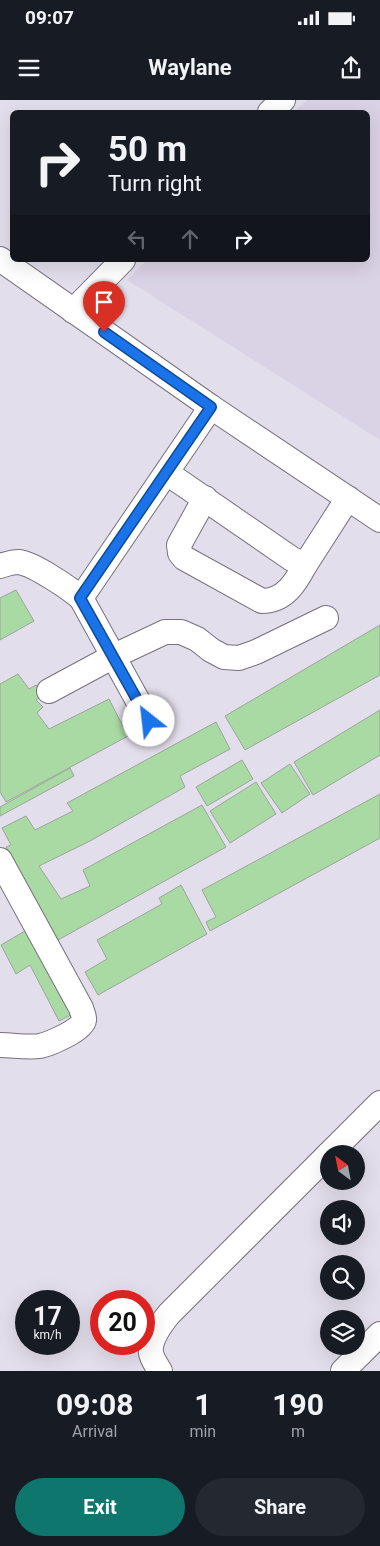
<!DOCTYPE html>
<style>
:root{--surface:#171b24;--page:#242831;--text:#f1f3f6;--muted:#9ea1a6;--accent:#0f766e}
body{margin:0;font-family:Roboto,sans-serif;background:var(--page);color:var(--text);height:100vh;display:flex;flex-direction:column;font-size:19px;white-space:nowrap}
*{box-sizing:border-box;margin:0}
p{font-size:16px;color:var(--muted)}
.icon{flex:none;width:28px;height:28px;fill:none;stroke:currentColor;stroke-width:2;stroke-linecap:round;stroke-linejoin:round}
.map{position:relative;height:1271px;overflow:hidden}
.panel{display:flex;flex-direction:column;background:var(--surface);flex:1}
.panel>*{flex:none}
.hud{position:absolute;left:10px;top:10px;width:360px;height:152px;border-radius:8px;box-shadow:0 5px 20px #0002;background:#171b24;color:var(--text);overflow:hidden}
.needle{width:32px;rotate:328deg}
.tools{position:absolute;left:320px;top:1045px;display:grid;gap:10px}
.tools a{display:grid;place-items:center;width:45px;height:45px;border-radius:50%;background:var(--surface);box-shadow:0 5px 20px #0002;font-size:25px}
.speed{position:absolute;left:15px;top:1190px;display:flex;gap:10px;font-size:25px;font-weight:700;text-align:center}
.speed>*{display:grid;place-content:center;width:65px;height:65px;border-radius:50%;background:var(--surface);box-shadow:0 5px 20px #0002;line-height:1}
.speed small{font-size:12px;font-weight:400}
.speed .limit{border:8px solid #d22;background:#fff;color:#111}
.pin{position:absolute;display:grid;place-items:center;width:42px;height:42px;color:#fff;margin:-51px -21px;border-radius:50% 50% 50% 0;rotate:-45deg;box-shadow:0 0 5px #0007}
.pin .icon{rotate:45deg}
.me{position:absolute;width:55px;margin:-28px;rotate:331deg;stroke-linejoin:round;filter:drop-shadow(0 0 4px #0008)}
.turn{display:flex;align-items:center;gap:18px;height:105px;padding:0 15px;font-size:22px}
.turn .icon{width:65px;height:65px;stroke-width:2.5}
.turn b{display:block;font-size:35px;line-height:42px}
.lanes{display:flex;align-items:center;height:48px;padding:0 15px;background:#0003;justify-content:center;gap:25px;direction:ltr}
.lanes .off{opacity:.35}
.eta{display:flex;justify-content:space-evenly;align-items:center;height:85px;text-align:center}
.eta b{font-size:30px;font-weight:700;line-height:35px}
.cta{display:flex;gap:10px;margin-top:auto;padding:10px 15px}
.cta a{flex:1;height:58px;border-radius:30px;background:var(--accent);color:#fff;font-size:20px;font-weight:700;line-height:58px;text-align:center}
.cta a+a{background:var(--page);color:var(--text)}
.status{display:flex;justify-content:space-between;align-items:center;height:35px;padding:0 25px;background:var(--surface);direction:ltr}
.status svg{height:14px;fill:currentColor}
header{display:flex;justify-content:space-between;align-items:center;height:65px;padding:0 15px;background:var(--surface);font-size:22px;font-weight:700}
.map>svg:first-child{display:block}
.built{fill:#dad2e5}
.building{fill:#a9daa3;stroke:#9ca59b}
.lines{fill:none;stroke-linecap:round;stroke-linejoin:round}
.minor-casing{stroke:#76717d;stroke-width:26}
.minor{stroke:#fff;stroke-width:24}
.route-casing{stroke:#114b97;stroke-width:12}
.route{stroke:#1a73e8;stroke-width:9}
</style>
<div class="status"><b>09:07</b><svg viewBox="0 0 49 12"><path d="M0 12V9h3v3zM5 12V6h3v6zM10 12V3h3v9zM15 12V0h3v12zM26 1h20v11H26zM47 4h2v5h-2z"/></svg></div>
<header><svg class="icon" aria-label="menu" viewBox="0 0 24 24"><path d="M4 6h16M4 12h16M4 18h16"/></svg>Waylane<svg class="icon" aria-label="share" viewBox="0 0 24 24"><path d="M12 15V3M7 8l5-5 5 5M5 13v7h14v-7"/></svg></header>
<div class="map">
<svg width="380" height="1271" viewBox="0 0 380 1271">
<rect width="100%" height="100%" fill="#e3deeb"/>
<path class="built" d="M307,0H380V340L127,180L147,160H368V12H294Z"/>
<g class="building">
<path d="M16,490L34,521L0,540V498Z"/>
<path d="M380,525V575L245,650L225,616Z"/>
<path d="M18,574L29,589L36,585L43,595L36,600L43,607L37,613L49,629L109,599L128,636L6,702L0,692V584Z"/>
<path d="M380,610V655L313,695L294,662Z"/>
<path d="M216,622L230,649L180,676L185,687L90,741L39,766L61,799L90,786L83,770L202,705L226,747L58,840L6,747L11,745L2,728L26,716L35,730L73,711L67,703Z"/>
<path d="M242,660L253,679L207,706L196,687Z"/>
<path d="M290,664L310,694L282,713L261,683Z"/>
<path d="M70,668L74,676L0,716V707Z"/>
<path d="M256,682L276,714L230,743L210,711Z"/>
<path d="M380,694V738L210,831L206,822L216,817L202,790Z"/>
<path d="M181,785L207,834L98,895L85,872L107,859L97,840L162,804L159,798Z"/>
<path d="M30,828L73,914L59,921L30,865L16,874L1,845Z"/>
</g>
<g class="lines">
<defs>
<g id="minor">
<path d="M270,12L283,0"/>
<path d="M0,159L211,307L380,420"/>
<path d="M73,211L123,160"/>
<path d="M167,373L292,459L305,465L348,398"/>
<path d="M205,398L179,445L180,453L184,458L262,501C285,501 296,482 305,465"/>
<path d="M0,466C6,464 13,462 19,462C34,464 69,488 81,498L149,621"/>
<path d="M81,498L211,307"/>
<path d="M49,591L114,556L165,532H181L197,539L211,550L224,557L239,558L256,552L326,518"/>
<path d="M0,760L81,908C82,912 85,917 84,920C83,930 49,944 40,946C27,948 13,945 0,945"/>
<path d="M329,1054L380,1003"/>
<path d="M160,1271C157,1266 152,1259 151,1253C149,1239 161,1224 169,1214L329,1054"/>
<path d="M343,1271L380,1234"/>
</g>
</defs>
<use href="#minor" class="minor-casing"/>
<use href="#minor" class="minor"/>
</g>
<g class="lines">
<defs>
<path id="route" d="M104,232L211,307L80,498L149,621"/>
</defs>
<use href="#route" class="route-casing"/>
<use href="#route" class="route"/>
</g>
</svg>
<div class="tools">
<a><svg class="needle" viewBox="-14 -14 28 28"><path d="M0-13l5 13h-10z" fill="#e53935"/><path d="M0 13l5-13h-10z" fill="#9ea1a6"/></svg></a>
<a><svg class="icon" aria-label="sound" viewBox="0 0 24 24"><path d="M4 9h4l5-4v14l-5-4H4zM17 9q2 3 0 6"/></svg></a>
<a><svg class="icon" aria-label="search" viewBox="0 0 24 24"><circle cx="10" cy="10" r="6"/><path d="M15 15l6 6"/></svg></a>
<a><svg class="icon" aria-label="layers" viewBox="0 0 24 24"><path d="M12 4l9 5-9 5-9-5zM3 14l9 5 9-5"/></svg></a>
</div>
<div class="speed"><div>17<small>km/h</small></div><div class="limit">20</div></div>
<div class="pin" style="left:104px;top:232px;background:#d93025"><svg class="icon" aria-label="arrive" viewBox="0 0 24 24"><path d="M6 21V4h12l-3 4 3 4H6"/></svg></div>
<svg class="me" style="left:149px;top:621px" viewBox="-20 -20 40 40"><circle r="19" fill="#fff"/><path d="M0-13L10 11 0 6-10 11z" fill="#1a73e8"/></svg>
<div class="hud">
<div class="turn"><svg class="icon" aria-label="right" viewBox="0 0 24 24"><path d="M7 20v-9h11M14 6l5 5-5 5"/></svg><div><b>50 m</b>Turn right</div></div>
<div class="lanes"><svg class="icon off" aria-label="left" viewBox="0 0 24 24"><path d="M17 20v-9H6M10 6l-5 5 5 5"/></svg><svg class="icon off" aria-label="ahead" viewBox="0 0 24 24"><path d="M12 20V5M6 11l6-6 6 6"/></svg><svg class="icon" aria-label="right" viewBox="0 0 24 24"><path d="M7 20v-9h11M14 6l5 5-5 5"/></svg></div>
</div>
</div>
<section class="panel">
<div class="eta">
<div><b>09:08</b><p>Arrival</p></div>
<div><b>1</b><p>min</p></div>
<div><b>190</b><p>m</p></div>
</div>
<div class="cta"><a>Exit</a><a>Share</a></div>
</section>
